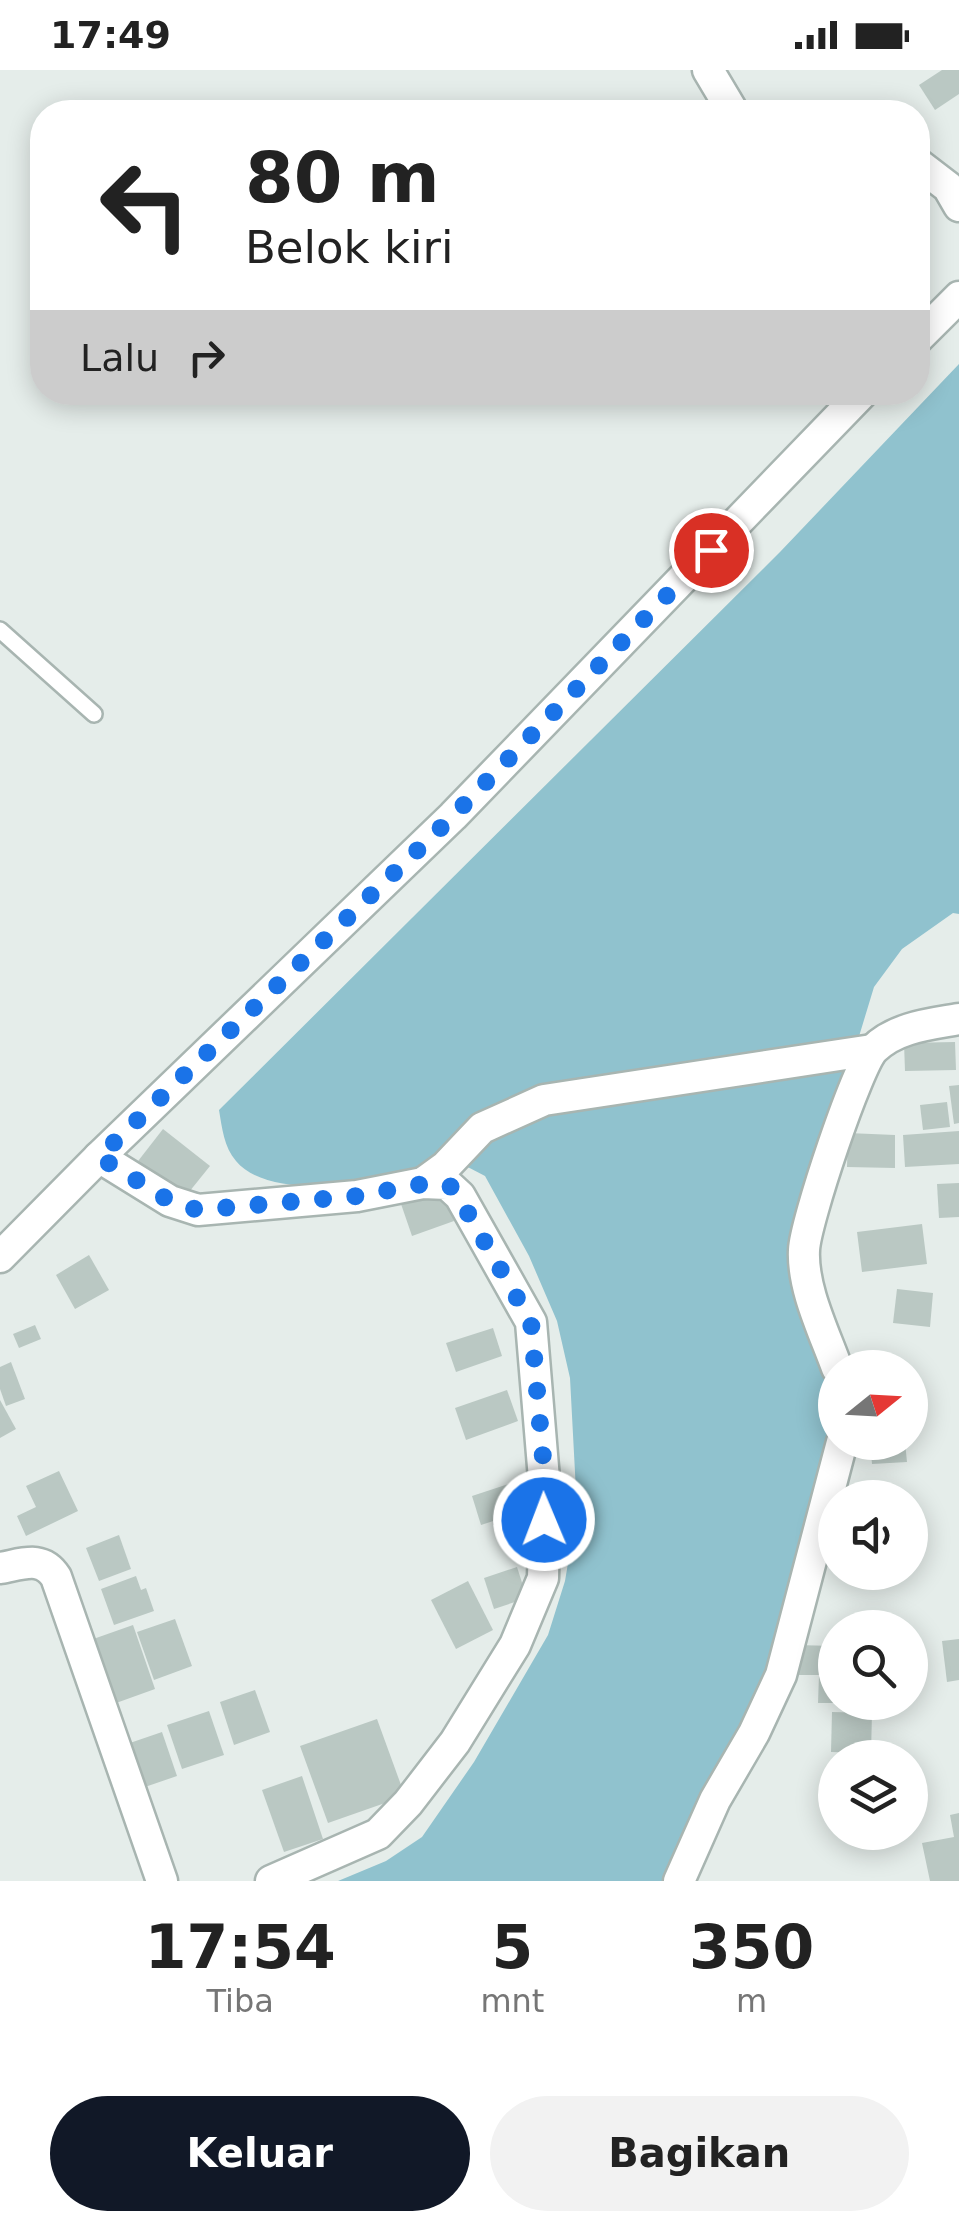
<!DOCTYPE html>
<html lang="id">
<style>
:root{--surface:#fff;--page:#f2f2f2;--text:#222;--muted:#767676;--accent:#111827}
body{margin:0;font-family:"DejaVu Sans",sans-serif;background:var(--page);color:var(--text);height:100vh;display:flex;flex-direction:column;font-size:38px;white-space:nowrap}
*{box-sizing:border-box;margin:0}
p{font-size:32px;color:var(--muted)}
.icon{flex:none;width:55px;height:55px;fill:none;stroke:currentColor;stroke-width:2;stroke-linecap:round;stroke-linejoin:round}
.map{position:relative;height:1811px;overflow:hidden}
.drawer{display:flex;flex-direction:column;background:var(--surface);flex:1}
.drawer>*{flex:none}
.guide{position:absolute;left:30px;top:30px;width:900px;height:305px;border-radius:40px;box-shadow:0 5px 25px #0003;background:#fff;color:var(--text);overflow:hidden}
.needle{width:65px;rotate:72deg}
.fabs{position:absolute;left:818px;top:1280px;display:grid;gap:20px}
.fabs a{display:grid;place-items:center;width:110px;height:110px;border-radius:50%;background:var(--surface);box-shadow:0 5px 25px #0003;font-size:50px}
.pin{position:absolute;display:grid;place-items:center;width:85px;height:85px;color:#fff;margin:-42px;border:5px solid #fff;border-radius:50%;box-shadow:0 2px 10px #0007}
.me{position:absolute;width:110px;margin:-55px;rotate:359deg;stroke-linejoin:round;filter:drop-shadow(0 0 8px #0008)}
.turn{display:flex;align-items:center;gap:35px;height:210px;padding:0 50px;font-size:45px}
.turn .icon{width:130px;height:130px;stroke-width:2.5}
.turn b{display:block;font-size:70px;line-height:85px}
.then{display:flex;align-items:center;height:95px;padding:0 50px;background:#0003;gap:20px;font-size:38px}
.eta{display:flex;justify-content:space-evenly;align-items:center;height:170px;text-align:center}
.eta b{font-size:60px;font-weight:800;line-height:70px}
.button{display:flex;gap:20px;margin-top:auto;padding:20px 50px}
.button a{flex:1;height:115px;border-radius:60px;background:var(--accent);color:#fff;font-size:40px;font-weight:800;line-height:115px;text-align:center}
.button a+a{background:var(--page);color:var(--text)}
.status{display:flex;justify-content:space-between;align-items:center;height:70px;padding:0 50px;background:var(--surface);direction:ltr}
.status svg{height:28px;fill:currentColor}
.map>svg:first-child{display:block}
.water{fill:#90c2ce}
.building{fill:#bac8c3}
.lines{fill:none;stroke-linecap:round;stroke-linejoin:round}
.service-casing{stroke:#a8b5b1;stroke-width:20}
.minor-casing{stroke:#a8b5b1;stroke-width:35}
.service{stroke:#fff;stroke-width:15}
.minor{stroke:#fff;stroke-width:30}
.route{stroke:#1a73e8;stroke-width:18;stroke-dasharray:0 32.4}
</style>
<div class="status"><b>17:49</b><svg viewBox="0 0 49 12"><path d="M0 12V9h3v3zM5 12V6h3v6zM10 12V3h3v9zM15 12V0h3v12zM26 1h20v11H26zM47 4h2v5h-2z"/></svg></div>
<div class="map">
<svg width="959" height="1811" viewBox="0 0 959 1811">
<rect width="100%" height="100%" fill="#e5edea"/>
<path class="water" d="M959,294V844L953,843L902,879L874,917L806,1141L797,1180L830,1325L828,1373L765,1628L667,1811H338L386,1791L422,1767L474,1692L548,1565L565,1511L577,1440L570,1308L557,1251L529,1186L485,1106L462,1094C410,1107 275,1138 236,1091C224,1077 222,1058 219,1040L780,482Z"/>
<g class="building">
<path d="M942,0H959V24L935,40L919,15Z"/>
<path d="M955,972L956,1000L905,1001L904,973Z"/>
<path d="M959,1015V1053L954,1054L949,1016Z"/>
<path d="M947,1032L950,1057L923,1060L920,1035Z"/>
<path d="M163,1059L210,1096L181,1132L135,1095Z"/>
<path d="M959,1061V1094L905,1097L903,1065Z"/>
<path d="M848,1063L895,1065V1098L847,1097Z"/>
<path d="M959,1113V1147L939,1148L937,1114Z"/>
<path d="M443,1119L454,1151L412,1166L401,1134Z"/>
<path d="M922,1154L927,1194L862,1202L857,1162Z"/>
<path d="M89,1185L109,1220L75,1239L56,1205Z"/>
<path d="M897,1219L933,1223L930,1257L893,1253Z"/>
<path d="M35,1255L41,1269L19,1278L13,1264Z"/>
<path d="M493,1258L502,1286L456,1302L446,1273Z"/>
<path d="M11,1292L25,1329L6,1336L0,1319V1297Z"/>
<path d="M507,1320L518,1351L466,1370L455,1338Z"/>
<path d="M0,1330L16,1359L0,1368Z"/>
<path d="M870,1372H905L907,1392L872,1394Z"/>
<path d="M59,1401L78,1441L26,1466L17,1446L36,1437L26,1416Z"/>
<path d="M521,1410L530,1439L481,1455L472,1426Z"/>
<path d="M119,1465L131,1499L99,1511L86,1478Z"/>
<path d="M517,1497L527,1528L494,1539L484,1508Z"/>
<path d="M136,1506L141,1520L146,1518L154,1541L114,1555L101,1519Z"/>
<path d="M468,1511L493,1560L456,1579L431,1530Z"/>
<path d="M175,1549L192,1596L154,1610L137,1562Z"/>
<path d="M133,1555L155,1619L105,1637L82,1573Z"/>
<path d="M959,1569V1610L947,1612L942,1571Z"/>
<path d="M796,1575L835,1576V1633H818L819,1605H795Z"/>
<path d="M255,1620L270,1662L234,1675L220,1632Z"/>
<path d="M209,1641L224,1685L182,1699L167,1655Z"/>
<path d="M832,1642L872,1643L871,1683L831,1682Z"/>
<path d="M377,1649L405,1726L328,1753L300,1676Z"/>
<path d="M162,1662L177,1706L142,1718L127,1674Z"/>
<path d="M302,1706L323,1769L284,1782L262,1720Z"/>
<path d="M959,1743V1811H930L922,1773L954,1767L950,1745Z"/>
</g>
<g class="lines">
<defs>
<path id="service" d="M0,560L94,644"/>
<g id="minor">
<path d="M708,0L733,42"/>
<path d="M918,94L948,117L959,136"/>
<path d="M918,268L959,227"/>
<path d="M99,1087L170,1131L198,1140L357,1126L423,1113L447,1114L460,1126L531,1252L545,1421L543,1508L515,1575L455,1672L408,1733L378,1764L271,1811"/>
<path d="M423,1113L445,1097L482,1058L544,1030L872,980"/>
<path d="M0,1187L99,1087L453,746L863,322"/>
<path d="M837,1298C824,1262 802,1218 804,1180C805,1153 857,996 874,979C896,957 931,954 959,949"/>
<path d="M0,1498C23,1494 42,1485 56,1507L162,1811"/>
<path d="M679,1811L715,1730L754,1663L781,1605L842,1372"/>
</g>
</defs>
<use href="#service" class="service-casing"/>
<use href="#minor" class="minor-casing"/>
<use href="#service" class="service"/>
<use href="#minor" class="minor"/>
</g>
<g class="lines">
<path class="route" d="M544,1450L543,1388L531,1252L454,1119L447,1114H423L357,1126L198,1140L170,1131L99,1087L453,746L711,480"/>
</g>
</svg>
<div class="fabs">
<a><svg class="needle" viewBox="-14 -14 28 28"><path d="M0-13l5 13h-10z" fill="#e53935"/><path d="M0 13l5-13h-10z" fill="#767676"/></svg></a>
<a><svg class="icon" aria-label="sound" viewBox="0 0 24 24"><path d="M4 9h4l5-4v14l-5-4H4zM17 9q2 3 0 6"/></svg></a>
<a><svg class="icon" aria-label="search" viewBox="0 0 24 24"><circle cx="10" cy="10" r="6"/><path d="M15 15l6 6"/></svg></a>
<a><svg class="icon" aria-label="layers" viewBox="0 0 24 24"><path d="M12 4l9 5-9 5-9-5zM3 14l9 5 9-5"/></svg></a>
</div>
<div class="pin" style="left:711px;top:480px;background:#d93025"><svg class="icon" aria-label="arrive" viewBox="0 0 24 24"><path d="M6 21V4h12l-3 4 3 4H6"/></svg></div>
<svg class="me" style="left:544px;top:1450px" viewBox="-20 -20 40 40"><circle r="17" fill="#1a73e8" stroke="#fff" stroke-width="3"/><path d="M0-11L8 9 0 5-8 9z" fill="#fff"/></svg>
<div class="guide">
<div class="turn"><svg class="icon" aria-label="left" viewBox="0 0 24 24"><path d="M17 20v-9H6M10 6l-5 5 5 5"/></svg><div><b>80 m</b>Belok kiri</div></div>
<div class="then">Lalu<svg class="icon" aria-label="right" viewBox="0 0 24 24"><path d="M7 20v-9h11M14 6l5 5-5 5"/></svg></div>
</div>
</div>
<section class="drawer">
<div class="eta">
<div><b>17:54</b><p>Tiba</p></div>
<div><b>5</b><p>mnt</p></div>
<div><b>350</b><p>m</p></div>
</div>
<div class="button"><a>Keluar</a><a>Bagikan</a></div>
</section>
